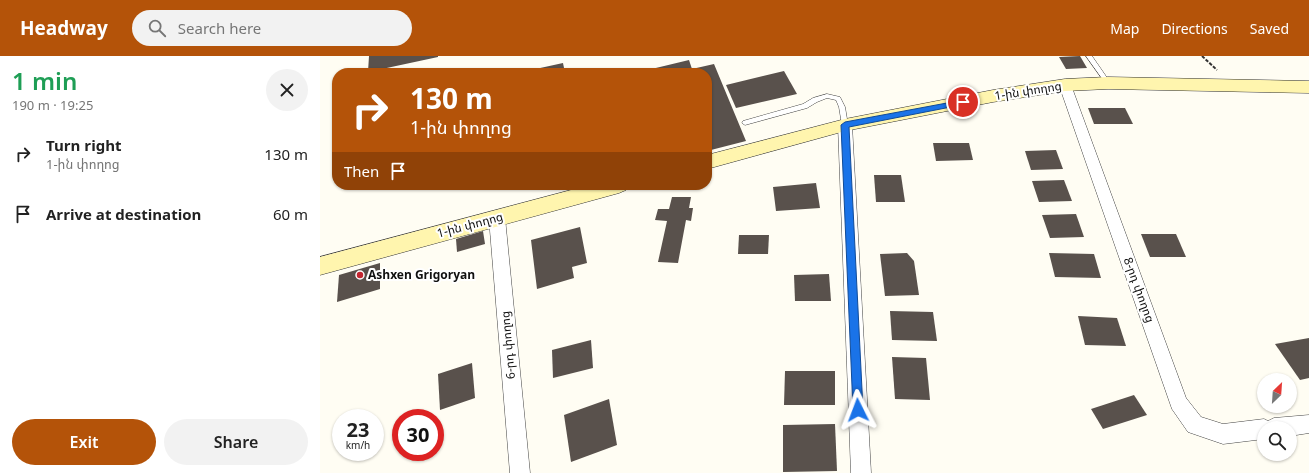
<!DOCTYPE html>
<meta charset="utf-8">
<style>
:root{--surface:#fff;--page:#f2f2f2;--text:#222;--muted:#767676;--accent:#b45309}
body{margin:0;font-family:Georgia,"Noto Sans Armenian",serif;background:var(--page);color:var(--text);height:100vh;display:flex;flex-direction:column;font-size:15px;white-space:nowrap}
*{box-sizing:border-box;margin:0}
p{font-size:13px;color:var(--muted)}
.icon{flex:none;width:22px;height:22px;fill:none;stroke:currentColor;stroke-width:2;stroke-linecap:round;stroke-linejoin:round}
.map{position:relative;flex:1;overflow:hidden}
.sheet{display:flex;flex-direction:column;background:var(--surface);width:320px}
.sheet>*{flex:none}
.hud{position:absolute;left:12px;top:12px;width:380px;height:122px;border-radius:16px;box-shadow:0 1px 3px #0004;background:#b45309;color:#fff;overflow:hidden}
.needle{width:26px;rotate:25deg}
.controls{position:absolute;left:937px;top:317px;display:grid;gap:8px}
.controls a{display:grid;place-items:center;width:40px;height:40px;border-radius:50%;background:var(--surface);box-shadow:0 1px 3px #0004;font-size:20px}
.speed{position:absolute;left:12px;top:353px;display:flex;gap:8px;font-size:20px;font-weight:700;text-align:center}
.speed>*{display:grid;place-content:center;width:52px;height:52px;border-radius:50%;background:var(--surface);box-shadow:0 1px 3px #0004;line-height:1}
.speed small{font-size:10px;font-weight:400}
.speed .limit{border:6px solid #d22;background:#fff;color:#111}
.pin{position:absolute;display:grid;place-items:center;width:34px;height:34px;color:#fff;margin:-17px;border:2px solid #fff;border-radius:50%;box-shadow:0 1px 4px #0007}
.me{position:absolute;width:44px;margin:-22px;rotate:357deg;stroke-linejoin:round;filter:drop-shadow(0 0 3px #0008)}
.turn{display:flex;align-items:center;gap:14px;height:84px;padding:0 12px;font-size:18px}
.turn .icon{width:52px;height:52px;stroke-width:2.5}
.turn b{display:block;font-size:28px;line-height:34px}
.then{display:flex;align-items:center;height:38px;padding:0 12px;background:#0003;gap:8px;font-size:15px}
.round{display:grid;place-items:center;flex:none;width:42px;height:42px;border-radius:21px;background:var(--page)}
.summary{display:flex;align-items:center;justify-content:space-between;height:68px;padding:0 12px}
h1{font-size:24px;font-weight:600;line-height:30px;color:#1e9e55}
.primary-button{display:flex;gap:8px;margin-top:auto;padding:8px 12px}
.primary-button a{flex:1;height:46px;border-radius:24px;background:var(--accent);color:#fff;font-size:16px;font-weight:600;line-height:46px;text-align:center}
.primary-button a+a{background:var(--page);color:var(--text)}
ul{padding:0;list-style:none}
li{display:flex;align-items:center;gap:12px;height:60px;padding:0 12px}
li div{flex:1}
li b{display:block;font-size:15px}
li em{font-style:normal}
header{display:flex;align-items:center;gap:24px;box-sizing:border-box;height:56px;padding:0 20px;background:var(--accent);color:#fff}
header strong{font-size:19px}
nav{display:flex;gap:22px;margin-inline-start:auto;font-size:14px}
.search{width:280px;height:36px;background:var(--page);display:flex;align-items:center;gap:10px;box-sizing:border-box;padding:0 14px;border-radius:22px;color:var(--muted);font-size:15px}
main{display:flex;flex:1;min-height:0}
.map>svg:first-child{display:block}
.building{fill:#59514c}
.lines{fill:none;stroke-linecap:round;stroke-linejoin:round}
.service-casing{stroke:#434343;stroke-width:1}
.minor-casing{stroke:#434343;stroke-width:1}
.secondary-casing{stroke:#323232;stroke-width:1}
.path{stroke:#323232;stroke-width:2;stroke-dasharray:3.5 1.5;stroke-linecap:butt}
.service{fill:#fff;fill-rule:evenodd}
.minor{fill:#fff;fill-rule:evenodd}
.secondary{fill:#fff5ae;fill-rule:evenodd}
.route{fill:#1a73e8;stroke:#114b97}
.poi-dot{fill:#c32630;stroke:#fff;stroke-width:1.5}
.labels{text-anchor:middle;stroke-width:4;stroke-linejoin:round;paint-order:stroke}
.street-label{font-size:12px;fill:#101010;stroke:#fff}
.poi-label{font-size:12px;font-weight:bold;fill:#101010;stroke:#fff;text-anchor:start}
</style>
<header>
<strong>Headway</strong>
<div class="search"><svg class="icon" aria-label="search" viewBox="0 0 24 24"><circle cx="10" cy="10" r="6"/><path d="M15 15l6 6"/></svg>Search here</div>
<nav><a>Map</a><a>Directions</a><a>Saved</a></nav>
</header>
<main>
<section class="sheet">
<div class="summary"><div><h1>1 min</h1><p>190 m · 19:25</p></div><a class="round"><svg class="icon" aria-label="close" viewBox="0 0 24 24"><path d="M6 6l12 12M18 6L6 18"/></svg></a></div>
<ul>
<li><svg class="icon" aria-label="right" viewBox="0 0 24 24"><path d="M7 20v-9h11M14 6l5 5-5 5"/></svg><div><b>Turn right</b><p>1-ին փողոց</p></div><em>130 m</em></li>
<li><svg class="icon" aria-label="arrive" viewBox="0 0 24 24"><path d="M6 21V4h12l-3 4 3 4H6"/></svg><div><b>Arrive at destination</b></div><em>60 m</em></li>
</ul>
<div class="primary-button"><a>Exit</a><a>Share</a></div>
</section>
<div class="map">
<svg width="989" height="417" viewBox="0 0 989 417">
<rect width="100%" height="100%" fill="#fffdf3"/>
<g class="building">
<path d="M49,0H118V1L48,16Z"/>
<path d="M760,0L767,12L746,13L739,1Z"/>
<path d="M369,4L372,13L394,8L426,85L387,95V17H315Z"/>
<path d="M243,7L245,17H202V16Z"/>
<path d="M464,15L477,38L416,52L406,29Z"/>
<path d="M768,52H805L813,68H774Z"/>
<path d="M613,87H649L653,104L616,105Z"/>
<path d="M736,94L743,113L711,114L705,95Z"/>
<path d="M554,119H581L585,146H556Z"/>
<path d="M744,124L752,145L719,146L712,125Z"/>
<path d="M496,127L500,152L456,155L453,131Z"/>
<path d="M352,141H371L369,152H373L371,165L366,164L358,207L338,206L347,165L335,164L338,153H349Z"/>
<path d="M756,158L764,181L730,182L722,159Z"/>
<path d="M260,171L267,207L252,211L254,222L217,233L211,184Z"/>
<path d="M163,175L165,188L137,196L136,183Z"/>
<path d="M821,178H856L866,201H830Z"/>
<path d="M419,179H449L448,198H418Z"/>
<path d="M587,197L594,205L599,239L565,240L560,198Z"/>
<path d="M729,197L774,198L781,222L735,221Z"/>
<path d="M60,207V233L17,246L19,219Z"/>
<path d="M509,218L511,245H475L474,219Z"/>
<path d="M570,255L613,256L617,285L572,284Z"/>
<path d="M758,260L797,262L806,290L765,289Z"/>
<path d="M989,282V322L980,324L955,288Z"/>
<path d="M271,284L273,312L233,322L232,294Z"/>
<path d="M572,301L606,302L610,344L575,343Z"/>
<path d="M152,307L155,342L120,354L118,318Z"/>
<path d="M465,315H515V349H464Z"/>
<path d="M814,339L827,359L783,373L771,353Z"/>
<path d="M289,343L297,389L251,406L244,359Z"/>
<path d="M515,368L517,415L463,416V369Z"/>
</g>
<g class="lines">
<defs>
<g id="service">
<path d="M766,0H772L790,26V28H786Z"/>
<path d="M507,38L520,41L525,51L528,69L527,71H523L522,69L519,51L516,44L507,42L497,46L487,52L425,69L422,67L423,65L483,48L493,42Z"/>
</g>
<g id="minor">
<path d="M745,25L749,26L751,29L866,342L881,361L903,368L944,363L948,365L954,362L989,359V377L970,380V372H944V383L903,388L868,376L852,353L739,29L741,26Z"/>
<path d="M525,64L530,66L532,69L551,417H531L518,69L520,66Z"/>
<path d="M177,156L182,158L185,162L210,417H190L169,162L172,158Z"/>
</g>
<g id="secondary">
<path d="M788,21L989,25V37L788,33L745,35L673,46L525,75L387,113V99L525,63L673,34L745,23Z"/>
<path d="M270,129H309L306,134L299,137L0,219V201Z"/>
</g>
</defs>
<use href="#service" class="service-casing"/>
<use href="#minor" class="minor-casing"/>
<use href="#secondary" class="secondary-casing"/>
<path class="path" d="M882,0L897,14"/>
<use href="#service" class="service"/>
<use href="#minor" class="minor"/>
<use href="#secondary" class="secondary"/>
</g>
<path class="route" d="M643,44H646V48L529,71L543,354L542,357L538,359L534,357L533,354L521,69L525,66Z"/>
<circle class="poi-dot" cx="40" cy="219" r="4"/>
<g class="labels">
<g class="street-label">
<text transform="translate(708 35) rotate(-9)" y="4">1-ին փողոց</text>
<text transform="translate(150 169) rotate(-15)" y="4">1-ին փողոց</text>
<text transform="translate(819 234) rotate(70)" y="4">8-րդ փողոց</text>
<text transform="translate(188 289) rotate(-95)" y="4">6-րդ փողոց</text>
</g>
<g class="poi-label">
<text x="48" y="223">Ashxen Grigoryan</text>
</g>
</g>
</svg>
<div class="controls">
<a><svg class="needle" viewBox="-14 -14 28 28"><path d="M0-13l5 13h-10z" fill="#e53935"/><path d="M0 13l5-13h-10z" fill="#767676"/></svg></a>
<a><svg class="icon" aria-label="search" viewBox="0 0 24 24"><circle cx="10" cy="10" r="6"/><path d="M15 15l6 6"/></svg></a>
</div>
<div class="speed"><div>23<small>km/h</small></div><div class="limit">30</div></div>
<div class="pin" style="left:643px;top:46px;background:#d93025"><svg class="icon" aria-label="arrive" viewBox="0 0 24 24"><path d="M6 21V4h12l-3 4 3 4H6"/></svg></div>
<svg class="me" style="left:538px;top:354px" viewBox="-20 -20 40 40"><path d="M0-17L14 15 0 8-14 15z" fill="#1a73e8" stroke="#fff" stroke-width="4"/></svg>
<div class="hud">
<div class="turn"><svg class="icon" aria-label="right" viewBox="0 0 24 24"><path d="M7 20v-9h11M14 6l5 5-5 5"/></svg><div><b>130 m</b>1-ին փողոց</div></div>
<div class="then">Then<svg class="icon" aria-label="arrive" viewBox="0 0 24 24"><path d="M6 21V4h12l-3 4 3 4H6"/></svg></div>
</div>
</div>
</main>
